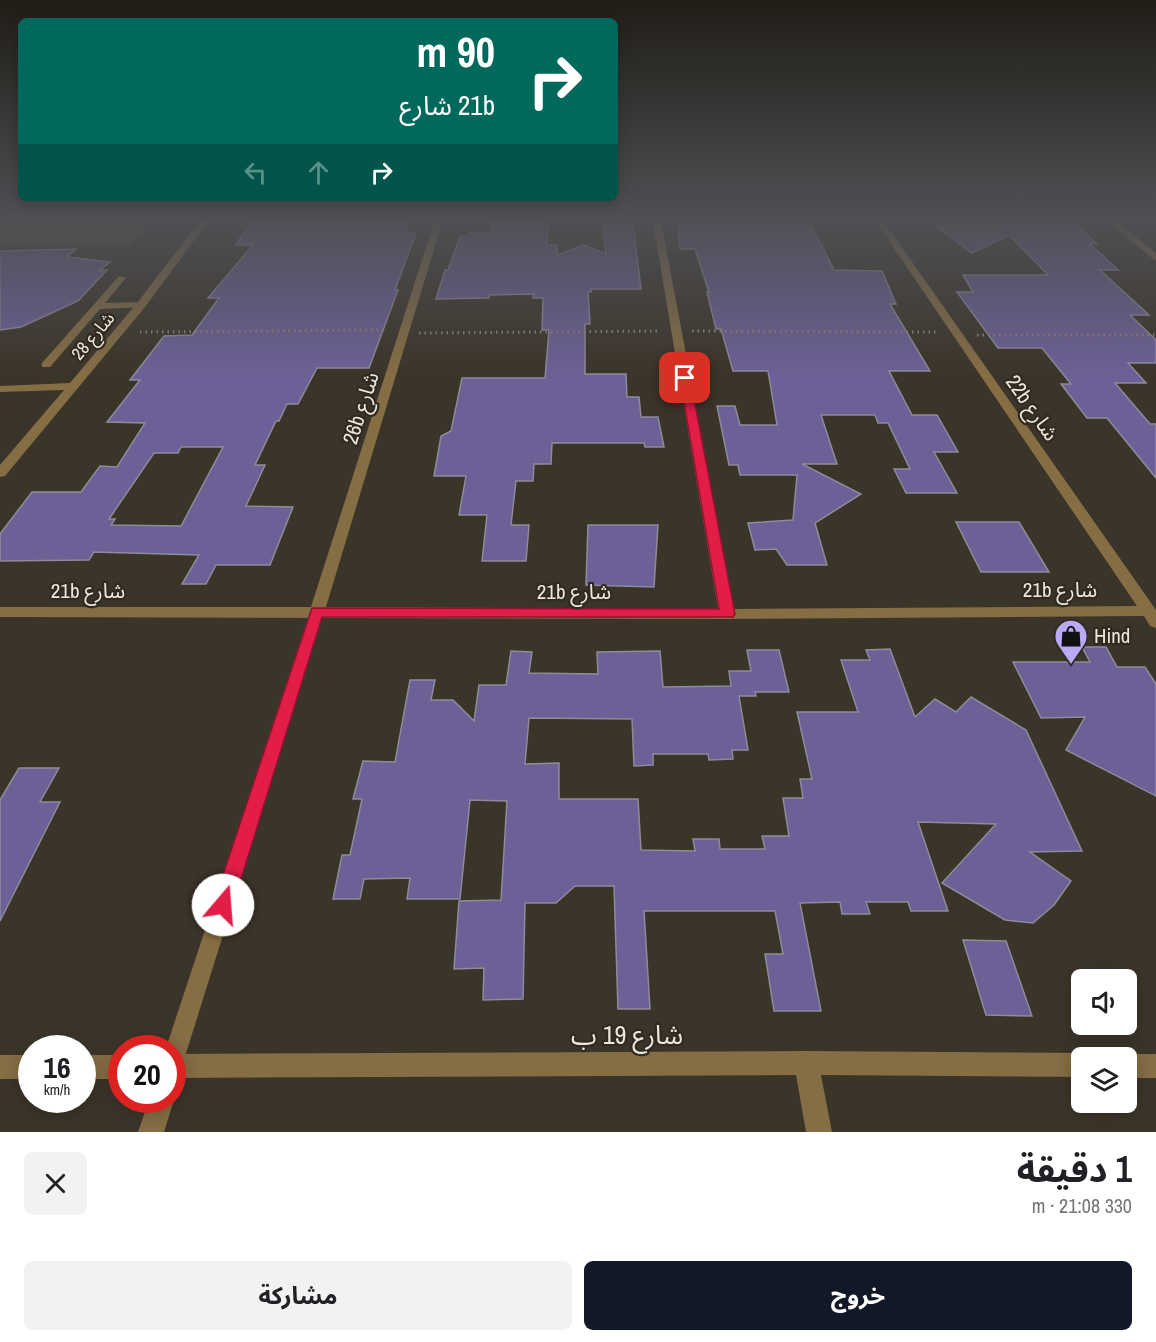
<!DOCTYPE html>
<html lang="ar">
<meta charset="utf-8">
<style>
:root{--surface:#fff;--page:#f2f2f2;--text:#202124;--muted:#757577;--accent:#111827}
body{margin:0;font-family:"Archivo Narrow","Noto Sans Arabic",sans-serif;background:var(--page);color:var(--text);direction:rtl;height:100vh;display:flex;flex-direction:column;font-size:22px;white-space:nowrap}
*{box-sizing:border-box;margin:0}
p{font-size:20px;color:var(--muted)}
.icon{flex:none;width:33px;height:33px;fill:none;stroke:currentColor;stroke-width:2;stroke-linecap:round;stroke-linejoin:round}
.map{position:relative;height:1132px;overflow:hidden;direction:ltr}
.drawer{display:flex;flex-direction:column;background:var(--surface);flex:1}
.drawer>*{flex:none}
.guide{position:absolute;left:18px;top:18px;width:600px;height:183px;border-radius:9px;box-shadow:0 3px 15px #0003;direction:rtl;background:#00695c;color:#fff;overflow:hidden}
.controls{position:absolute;left:1071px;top:969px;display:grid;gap:12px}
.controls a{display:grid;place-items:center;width:66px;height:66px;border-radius:9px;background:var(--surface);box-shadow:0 3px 15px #0003;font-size:30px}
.speed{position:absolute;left:18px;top:1035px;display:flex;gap:12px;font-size:30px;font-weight:700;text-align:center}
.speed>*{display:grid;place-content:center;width:78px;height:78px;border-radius:50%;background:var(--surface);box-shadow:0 3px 15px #0003;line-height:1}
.speed small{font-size:15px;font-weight:400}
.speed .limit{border:9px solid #d22;background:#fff;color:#111}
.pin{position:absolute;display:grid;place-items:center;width:51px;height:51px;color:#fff;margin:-26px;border-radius:12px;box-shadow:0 3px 9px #0006}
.me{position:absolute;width:66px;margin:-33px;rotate:18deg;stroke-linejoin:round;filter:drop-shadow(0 0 4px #0008)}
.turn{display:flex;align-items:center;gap:21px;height:126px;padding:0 24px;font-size:27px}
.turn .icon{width:78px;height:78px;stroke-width:2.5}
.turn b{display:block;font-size:42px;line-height:51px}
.lanes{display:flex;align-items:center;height:57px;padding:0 24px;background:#0003;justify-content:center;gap:30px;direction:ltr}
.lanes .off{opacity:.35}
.round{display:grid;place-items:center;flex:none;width:63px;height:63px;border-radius:9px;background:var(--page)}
.summary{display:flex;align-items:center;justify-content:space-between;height:102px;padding:0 24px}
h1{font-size:36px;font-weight:700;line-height:45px}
.cta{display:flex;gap:12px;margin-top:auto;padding:12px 24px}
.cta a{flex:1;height:69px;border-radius:9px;background:var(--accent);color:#fff;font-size:24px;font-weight:700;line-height:69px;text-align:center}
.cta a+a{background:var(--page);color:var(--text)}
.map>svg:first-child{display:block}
.green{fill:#5c4825}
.building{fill:#6c6096;stroke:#8e8b9a;stroke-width:1.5;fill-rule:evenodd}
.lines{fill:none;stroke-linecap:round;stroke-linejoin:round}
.path{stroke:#8c867d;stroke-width:3;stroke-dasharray:1.5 4;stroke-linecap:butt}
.lane{fill:#856d44;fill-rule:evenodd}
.street{fill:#856d44;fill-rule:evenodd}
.route{fill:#e11d48;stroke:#92132f;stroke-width:1.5}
.labels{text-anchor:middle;stroke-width:4.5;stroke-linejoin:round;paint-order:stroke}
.far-street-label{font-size:18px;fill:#ebe7e0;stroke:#302a1f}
.street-label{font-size:21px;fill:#ebe7e0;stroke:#302a1f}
.poi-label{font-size:21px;fill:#ebe7e0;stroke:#302a1f;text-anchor:start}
.near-street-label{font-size:26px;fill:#ebe7e0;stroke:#302a1f}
</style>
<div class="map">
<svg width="1156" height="1132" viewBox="0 0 1156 1132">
<rect width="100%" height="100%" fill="#3b3429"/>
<path class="green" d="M0,216H156L131,245H0Z"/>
<g class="building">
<path d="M310,216H412L406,233H416L395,290H398L369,368H317L298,404H287L279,421H276L255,465H265L246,506L293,507L270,565H216L206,584H182L199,555L94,552L89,560L0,561V534L32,492H81L100,466L117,467L145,423L107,422L140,380H130L164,336L192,335L219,298H208L253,245H236L251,221L308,220ZM181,447H223L181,526L111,525L115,519H109L154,453H178Z"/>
<path d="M495,216H532L531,221H548L547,245H557V255L584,245L606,254L602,216H632L641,289H591V292H588L590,324H585V374H626L627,397H639L641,417H658L664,447H645L644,443H552L551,464H534L533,481H516L511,525H529L526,561H482L487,515H459L466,476H434L441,436L451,431L462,378H545L549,330H542L543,298H533L534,294L490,295L489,298L436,299L445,270H448L460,236H468L469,233H490L491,222H493Z"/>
<path d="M677,216H807L834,270L882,271L896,304H890L930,371H889L912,415H937L958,452H934L957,493H906L894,469H910L888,423H878L875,415H821L837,464H802L861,494L815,523L827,565H787L776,549L755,550L748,523L793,520L797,475H740L738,465H729L717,406H735L740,425H777L768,371H733L721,329H716L707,292H709L695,249H680Z"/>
<path d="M998,223H1074L1097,244H1090L1118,270H1100L1149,315H1130L1156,340V363H1128L1146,383H1115L1150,424H1156V478L1107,418H1087L1061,384H1071L1042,348H998L957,292H973L963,275H1048L1009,235L972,253L935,226H1001Z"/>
<path d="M76,249L67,257L110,262L99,271L107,270L78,301L21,327L0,330V251Z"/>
<path d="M956,522H1019L1049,572H981Z"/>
<path d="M588,525H658L654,587L586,585Z"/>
<path d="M1082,647H1106L1117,667H1145L1156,684V796L1066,750L1085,717L1041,718L1013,662H1090Z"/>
<path d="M890,649L915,717L935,699L956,712L971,697L1026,730L1082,851L1030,852L1071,881L1054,905L1033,923L1005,920L942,883L996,824L918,822L948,911H911L908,902H866L870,914H842L840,902L800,903L821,1011H774L765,954H783L775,911H644L650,1009H618L614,886H575L556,903H525L523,999L483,1000L484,968L454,969L459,901L501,900L507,801L470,800L460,899H407L410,878L364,879L360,899H333L342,855H350L362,799H353L363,761L395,762L410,680H435L431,700H453L474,721L479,685H506L511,651L532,652L529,673L598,674L597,652L660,651L663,687L731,686L729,671H751L747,650H779L789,692H755L756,696H739L748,750H732L733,759L709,760L708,754H653V765L634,766L632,719L529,718L525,764L559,763V799H638L641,850L695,851L693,839H719L720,849H765L762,836H789L783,798H803L800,779H812L797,712H858L841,660H870L866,650Z"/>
<path d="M19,768H59L40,802H60L0,921V800Z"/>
<path d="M963,940L1006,941L1032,1016L986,1015Z"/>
</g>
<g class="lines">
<g class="path">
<path d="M692,331L937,332"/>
<path d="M140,332L387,330"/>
<path d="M419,333L661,331"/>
<path d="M977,335H1156"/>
</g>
<g class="lane">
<path d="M119,276L126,278L105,303L141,302L144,303V307L100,309L50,367H42V363Z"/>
<path d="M317,607L324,612L183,1063L180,1071L172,1074V1048H166L310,612Z"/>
</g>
<g class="street">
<path d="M204,216H212L145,307L5,476L0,477V465L64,390L0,392V386L70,383L137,303Z"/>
<path d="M436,216H444L326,607L718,609L652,216H660L734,609L1137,606L872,216H880L1156,610V628L1150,626L1144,616L727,619L0,617V607H311Z"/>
<path d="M1101,216H1110L1156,253V261Z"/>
<path d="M806,1051L1082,1053L1091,1058H1082V1077L821,1075L832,1132H806L796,1075L172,1078V1054Z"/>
<path d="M1126,1054H1156V1078H1126V1058H1117Z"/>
<rect x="0" y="1055" width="32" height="24"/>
<rect x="82" y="1055" width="40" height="24"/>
<path d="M172,1097L174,1100L164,1132H138L149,1100H172Z"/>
</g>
</g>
<linearGradient id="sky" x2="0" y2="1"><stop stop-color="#201d17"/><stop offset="0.58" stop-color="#4f5054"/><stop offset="1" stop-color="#4f5054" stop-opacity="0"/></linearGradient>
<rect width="1156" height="375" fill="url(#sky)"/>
<path class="route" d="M685,375L690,378L735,614L733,617H322L233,905L230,912L223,914L216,912L213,905L312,608L719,609L680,378Z"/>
<defs>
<symbol id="shop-pin" viewBox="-11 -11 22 30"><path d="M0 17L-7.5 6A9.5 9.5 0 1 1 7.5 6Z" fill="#baaaf6" stroke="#302a1f"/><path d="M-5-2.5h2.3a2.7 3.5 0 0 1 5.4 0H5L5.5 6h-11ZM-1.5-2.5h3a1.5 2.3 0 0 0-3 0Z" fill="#111"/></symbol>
</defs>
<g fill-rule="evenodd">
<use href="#shop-pin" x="1052" y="617" width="38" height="52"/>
</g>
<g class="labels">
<g class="far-street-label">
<text transform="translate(93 336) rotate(-50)" y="6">شارع 28</text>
</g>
<g class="street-label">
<text transform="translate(361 408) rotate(-72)" y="7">26b شارع</text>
<text transform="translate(1032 408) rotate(55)" y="7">22b شارع</text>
<text x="1060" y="597">21b شارع</text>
<text x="88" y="598">21b شارع</text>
<text x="574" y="599">21b شارع</text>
</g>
<g class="poi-label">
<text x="1094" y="643">Hind</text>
</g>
<g class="near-street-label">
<text x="627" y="1044">شارع 19 ب</text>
</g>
</g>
</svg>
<div class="controls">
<a><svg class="icon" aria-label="sound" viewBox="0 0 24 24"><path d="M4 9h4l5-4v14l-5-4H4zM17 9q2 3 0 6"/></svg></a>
<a><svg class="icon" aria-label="layers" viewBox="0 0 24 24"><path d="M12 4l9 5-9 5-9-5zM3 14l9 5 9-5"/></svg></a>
</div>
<div class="speed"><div>16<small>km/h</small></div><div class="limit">20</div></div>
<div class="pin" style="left:685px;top:378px;background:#d93025"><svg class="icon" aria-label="arrive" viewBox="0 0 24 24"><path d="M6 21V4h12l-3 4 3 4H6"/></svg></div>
<svg class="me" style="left:223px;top:905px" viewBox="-20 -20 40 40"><circle r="19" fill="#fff"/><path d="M0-13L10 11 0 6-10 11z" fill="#e11d48"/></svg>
<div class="guide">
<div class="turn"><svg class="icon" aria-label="right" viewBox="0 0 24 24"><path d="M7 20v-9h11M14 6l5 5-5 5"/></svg><div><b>90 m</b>21b شارع</div></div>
<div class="lanes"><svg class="icon off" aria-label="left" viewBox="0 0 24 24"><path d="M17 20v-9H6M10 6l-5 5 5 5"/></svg><svg class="icon off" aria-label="ahead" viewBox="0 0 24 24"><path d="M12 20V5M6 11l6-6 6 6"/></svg><svg class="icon" aria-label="right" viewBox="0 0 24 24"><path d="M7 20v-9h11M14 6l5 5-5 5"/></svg></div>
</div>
</div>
<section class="drawer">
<div class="summary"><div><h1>1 دقيقة</h1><p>330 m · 21:08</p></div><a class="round"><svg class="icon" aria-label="close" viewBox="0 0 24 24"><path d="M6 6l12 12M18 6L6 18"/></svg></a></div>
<div class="cta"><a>خروج</a><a>مشاركة</a></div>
</section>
